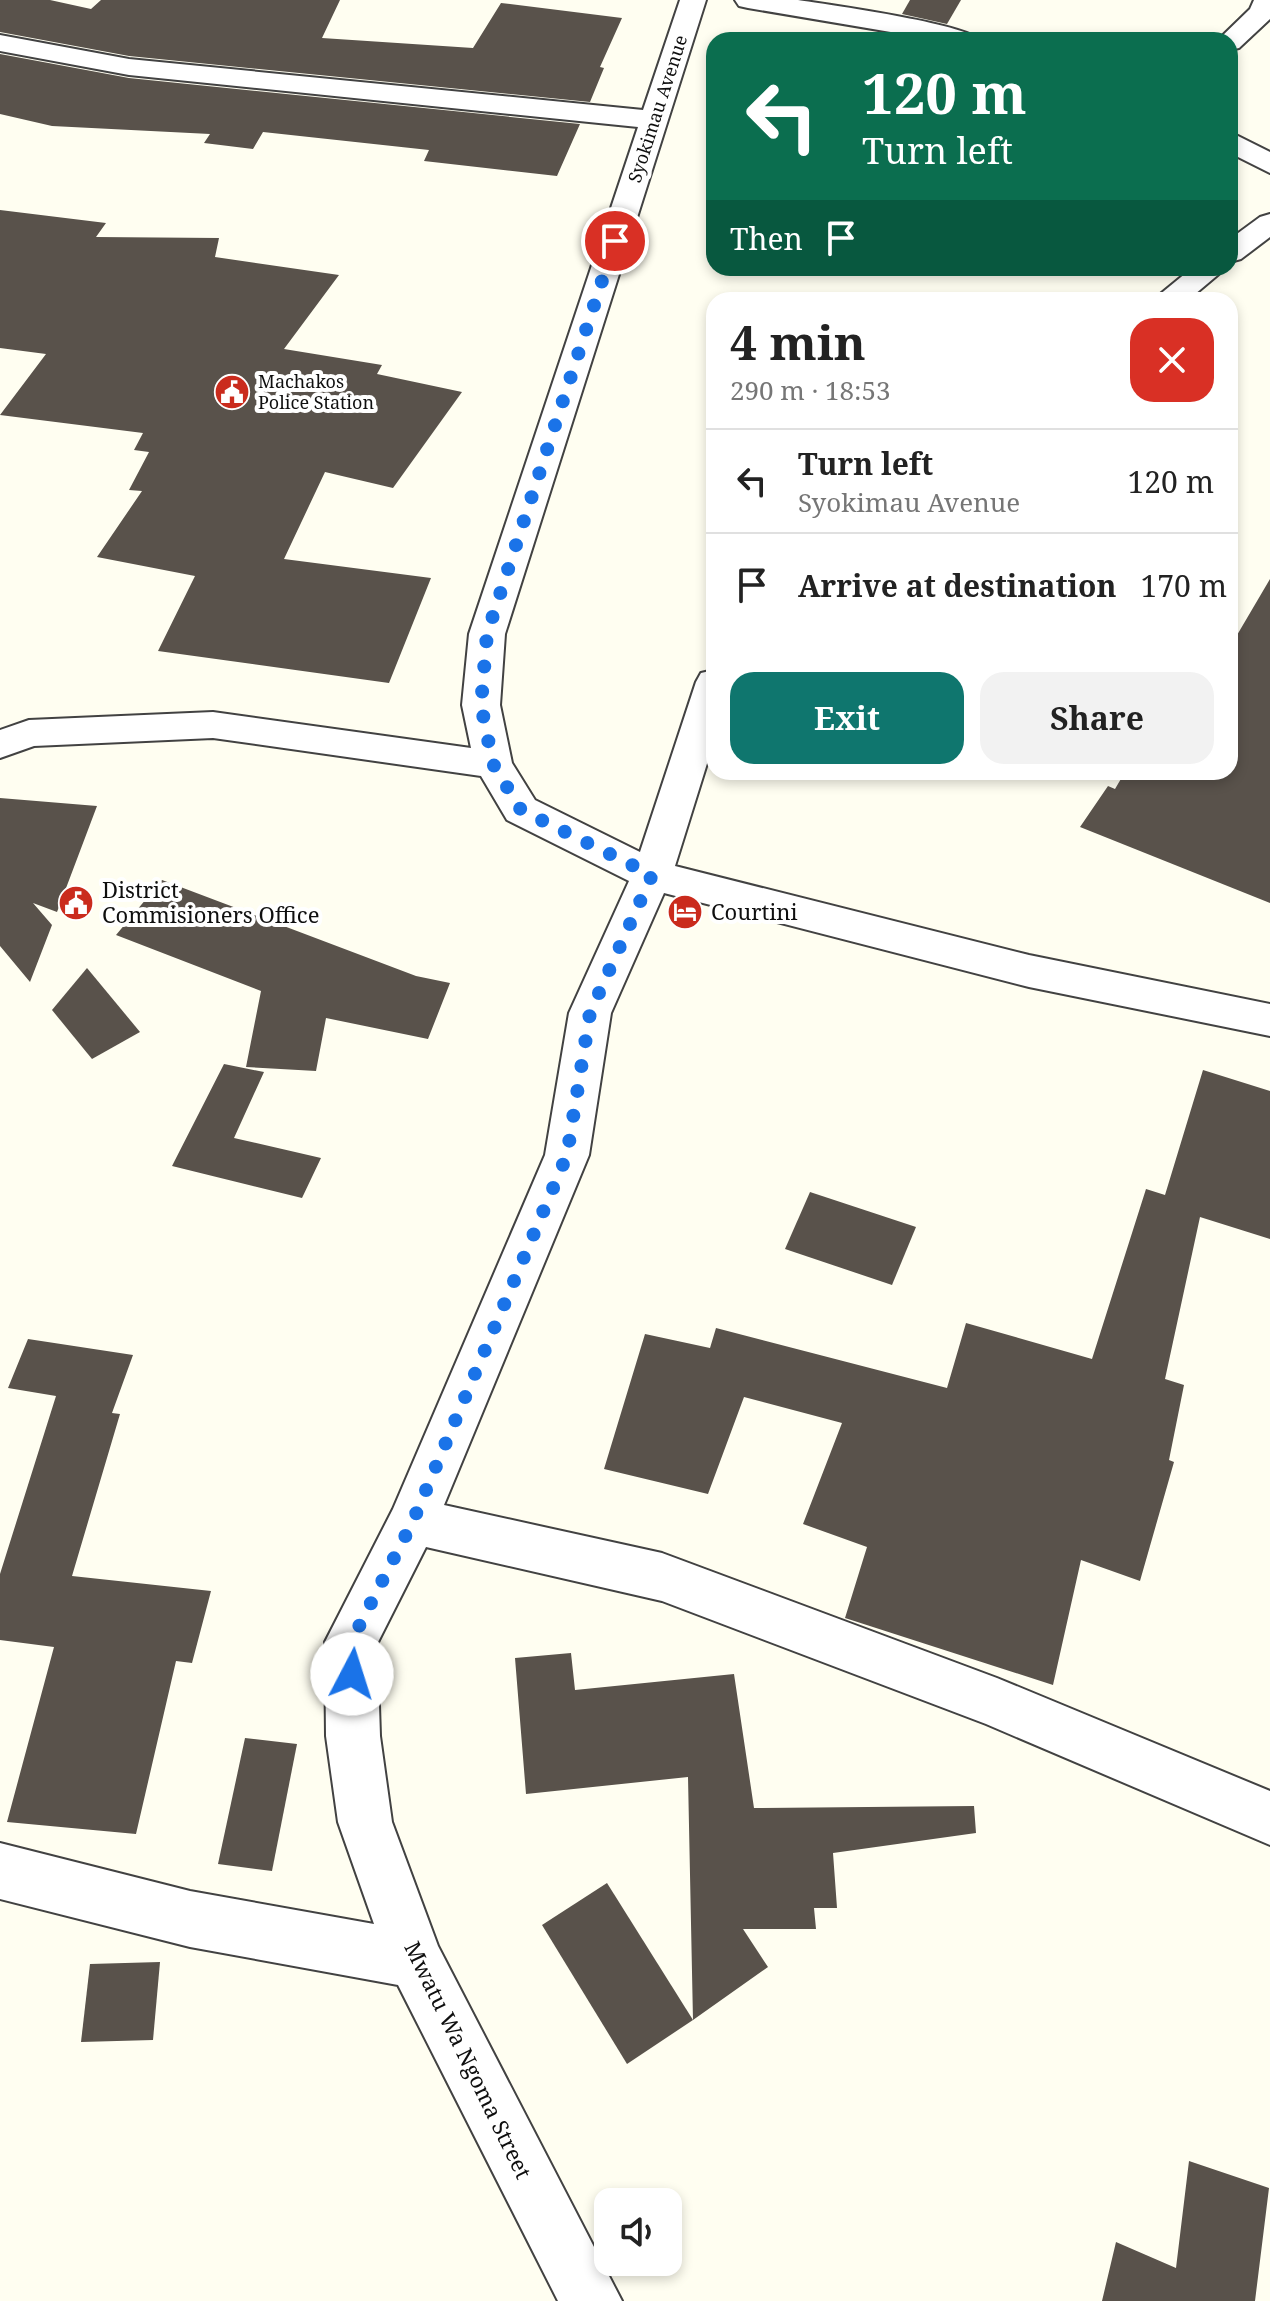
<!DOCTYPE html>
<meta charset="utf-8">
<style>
:root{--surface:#fff;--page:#f2f2f2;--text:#222;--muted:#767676;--line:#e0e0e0;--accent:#0f766e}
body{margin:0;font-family:"Noto Serif",serif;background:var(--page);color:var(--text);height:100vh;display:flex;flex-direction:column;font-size:30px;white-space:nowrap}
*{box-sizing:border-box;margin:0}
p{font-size:26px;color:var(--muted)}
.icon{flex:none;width:44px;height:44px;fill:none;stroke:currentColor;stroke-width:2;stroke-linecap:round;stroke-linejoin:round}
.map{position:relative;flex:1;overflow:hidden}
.sheet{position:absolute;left:706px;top:292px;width:532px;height:488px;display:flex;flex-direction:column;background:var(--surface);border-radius:24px;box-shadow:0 4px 12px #0003}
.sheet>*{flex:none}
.hud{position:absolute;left:706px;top:32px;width:532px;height:244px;border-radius:24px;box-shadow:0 4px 12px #0003;background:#0b6e4f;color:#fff;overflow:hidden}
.fabs{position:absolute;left:594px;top:2188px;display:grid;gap:16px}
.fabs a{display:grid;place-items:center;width:88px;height:88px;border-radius:16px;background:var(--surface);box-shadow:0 4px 12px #0003;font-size:40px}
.pin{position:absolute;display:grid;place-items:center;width:68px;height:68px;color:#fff;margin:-34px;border:4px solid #fff;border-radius:50%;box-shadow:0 2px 8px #0007}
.me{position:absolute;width:88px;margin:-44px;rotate:5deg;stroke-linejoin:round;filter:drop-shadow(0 0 6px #0008)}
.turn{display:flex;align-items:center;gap:28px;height:168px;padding:0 24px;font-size:36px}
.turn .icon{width:104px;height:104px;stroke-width:2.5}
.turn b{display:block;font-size:56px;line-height:68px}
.then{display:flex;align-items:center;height:76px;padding:0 24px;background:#0003;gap:16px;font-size:30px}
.round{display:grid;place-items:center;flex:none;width:84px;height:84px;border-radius:24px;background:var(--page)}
.overview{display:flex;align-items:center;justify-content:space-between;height:136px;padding:0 24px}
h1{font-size:48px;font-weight:700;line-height:60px}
.cta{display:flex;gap:16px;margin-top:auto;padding:16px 24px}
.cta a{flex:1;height:92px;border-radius:24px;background:var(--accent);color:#fff;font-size:32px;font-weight:700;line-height:92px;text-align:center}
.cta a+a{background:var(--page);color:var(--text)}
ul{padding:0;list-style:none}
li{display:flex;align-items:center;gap:24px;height:104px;padding:0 24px;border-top:2px solid var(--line)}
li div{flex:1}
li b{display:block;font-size:30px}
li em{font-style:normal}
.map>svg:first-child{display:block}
.building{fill:#59524b}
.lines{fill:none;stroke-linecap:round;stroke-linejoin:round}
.minor-casing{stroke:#424242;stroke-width:4}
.minor{fill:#fff;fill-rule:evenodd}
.route{stroke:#1a73e8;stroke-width:14;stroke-dasharray:0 25.2}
.labels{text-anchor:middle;stroke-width:8;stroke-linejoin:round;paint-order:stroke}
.far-street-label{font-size:18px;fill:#0f0f0f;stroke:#fff}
.far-poi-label{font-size:18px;fill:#0f0f0f;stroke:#fff;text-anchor:start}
.poi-label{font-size:22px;fill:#0f0f0f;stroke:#fff;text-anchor:start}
.street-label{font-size:22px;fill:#0f0f0f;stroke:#fff}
</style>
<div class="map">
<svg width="1270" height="2301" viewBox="0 0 1270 2301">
<rect width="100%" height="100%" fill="#fffef1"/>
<g class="building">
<path d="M0,0H50L91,9L101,0H340L322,38L473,48L501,3L622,18L600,67L604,68L590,102L129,56L0,32Z"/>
<path d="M910,0H961L947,24L902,14Z"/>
<path d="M0,54L129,78L580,124L557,176L424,161L429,150L263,132L253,149L204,143L210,134L52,126L0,114Z"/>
<path d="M0,210L106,223L96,237L219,238L215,257L339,275L284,349L382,365L377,374L462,392L393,488L325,472L284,559L431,578L389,683L158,651L195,576L97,557L142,491L129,490L149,452L134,450L143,433L0,415L46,354L0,348Z"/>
<path d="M1270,579V903L1080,827L1108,786L1115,789L1125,772H1230V647Z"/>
<path d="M0,798L97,806L57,912L33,903L52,925L30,982L0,946Z"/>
<path d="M162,880L416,976L450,983L428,1039L326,1018L316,1071L246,1067L261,991L116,935Z"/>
<path d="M87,968L140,1032L92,1059L52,1010Z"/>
<path d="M224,1064L264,1072L234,1138L321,1158L302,1198L172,1166Z"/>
<path d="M1203,1070L1270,1091V1239L1200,1217L1165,1379L1184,1385L1169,1460L1174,1462L1140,1581L1081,1560L1053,1685L845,1618L867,1547L803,1524L842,1423L744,1397L708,1494L604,1469L645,1334L710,1348L716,1328L947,1388L966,1323L1092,1359L1146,1189L1165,1195Z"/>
<path d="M810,1192L916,1227L892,1285L785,1249Z"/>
<path d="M28,1339L133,1355L112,1413L120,1414L72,1576L211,1591L192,1663L176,1661L136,1834L7,1822L54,1647L0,1640V1574L56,1396L8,1388Z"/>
<path d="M571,1653L575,1690L734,1674L754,1808L974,1806L976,1833L833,1853L837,1908H814L816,1929H743L768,1967L693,2020L688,1777L526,1794L515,1658Z"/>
<path d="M245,1738L297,1744L272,1871L218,1864Z"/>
<path d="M607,1883L693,2020L627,2064L542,1925Z"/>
<path d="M160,1962L153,2040L81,2042L90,1964Z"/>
<path d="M1189,2161L1269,2188L1255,2301H1102L1116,2242L1176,2268Z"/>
</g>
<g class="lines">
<defs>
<g id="minor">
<path d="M680,0H706L505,634L500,705L512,763L535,800L640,852L696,682L701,673L714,670V741L675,866L1029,955L1270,1004V1036L1029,987L664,893L611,1013L589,1155L444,1505L662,1553L997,1678L1270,1791V1845L986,1724L662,1601L426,1547L377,1644L380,1736L392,1822L438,1946L622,2301H558L398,1985L190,1947L0,1899V1843L190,1891L374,1924L338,1822L326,1736L325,1642L393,1509L545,1155L569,1013L629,881L507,820L481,776L213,738L34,746L0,758V730L29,720L213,712L471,748L462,705L469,634L638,127L129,75L0,51V35L129,59L643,110Z"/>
<path d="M735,0C755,0 777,0 798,0C825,4 968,24 979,40H938L748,8L739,6Z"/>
<path d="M1254,0H1270V19L1239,48L1230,50V40H1218L1250,9Z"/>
<path d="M1230,132L1270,152V173L1230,153Z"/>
<path d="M1270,214V237L1241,259L1230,262V239L1260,217Z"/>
<path d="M1192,268H1226L1188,300H1153Z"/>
</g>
</defs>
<use href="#minor" class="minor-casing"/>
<use href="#minor" class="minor"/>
</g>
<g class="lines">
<path class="route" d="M352,1674L351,1642L413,1521L567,1155L590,1013L652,875L521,810L493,764L481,705L487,634L615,241"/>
</g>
<defs>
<symbol id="civic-disc" viewBox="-11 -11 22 22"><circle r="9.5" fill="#ca2b1d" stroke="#fff"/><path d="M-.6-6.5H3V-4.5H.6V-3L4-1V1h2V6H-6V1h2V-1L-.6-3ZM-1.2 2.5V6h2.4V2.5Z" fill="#fff"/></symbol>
<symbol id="hotel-disc" viewBox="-11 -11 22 22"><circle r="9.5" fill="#ca2b1d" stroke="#fff"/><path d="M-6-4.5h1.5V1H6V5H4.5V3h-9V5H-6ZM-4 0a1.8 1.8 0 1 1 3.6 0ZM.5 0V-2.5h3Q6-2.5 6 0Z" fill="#fff"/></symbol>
</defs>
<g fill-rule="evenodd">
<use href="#civic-disc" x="212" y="372" width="40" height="40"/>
<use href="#civic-disc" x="56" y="883" width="40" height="40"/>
<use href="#hotel-disc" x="665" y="892" width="40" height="40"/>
</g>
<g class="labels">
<g class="far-street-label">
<text transform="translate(658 109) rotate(-72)" y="6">Syokimau Avenue</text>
</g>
<g class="far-poi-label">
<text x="258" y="388">Machakos<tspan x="258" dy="21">Police Station</tspan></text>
</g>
<g class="poi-label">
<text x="102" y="898">District<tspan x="102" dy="25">Commisioners Office</tspan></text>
<text x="711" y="920">Courtini</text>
</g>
<g class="street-label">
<text transform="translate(468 2060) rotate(64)" y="8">Mwatu Wa Ngoma Street</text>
</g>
</g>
</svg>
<div class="fabs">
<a><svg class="icon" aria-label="sound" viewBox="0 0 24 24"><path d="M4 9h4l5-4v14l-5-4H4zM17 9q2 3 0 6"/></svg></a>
</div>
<div class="pin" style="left:615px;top:241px;background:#d93025"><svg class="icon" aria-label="arrive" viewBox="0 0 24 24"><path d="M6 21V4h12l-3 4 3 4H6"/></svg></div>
<svg class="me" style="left:352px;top:1674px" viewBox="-20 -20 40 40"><circle r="19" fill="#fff"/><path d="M0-13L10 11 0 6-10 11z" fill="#1a73e8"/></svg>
<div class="hud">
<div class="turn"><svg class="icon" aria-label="left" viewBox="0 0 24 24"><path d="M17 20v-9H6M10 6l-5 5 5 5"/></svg><div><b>120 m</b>Turn left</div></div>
<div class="then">Then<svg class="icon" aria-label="arrive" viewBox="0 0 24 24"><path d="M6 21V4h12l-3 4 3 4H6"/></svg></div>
</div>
<section class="sheet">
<div class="overview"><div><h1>4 min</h1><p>290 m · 18:53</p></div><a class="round" style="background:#d93025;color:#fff"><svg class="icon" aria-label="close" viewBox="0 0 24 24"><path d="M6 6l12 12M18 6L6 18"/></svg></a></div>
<ul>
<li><svg class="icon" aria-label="left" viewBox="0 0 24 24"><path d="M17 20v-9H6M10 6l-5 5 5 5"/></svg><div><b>Turn left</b><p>Syokimau Avenue</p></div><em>120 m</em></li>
<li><svg class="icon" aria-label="arrive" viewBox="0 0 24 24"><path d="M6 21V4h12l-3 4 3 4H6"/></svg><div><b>Arrive at destination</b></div><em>170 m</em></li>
</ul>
<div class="cta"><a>Exit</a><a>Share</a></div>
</section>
</div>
